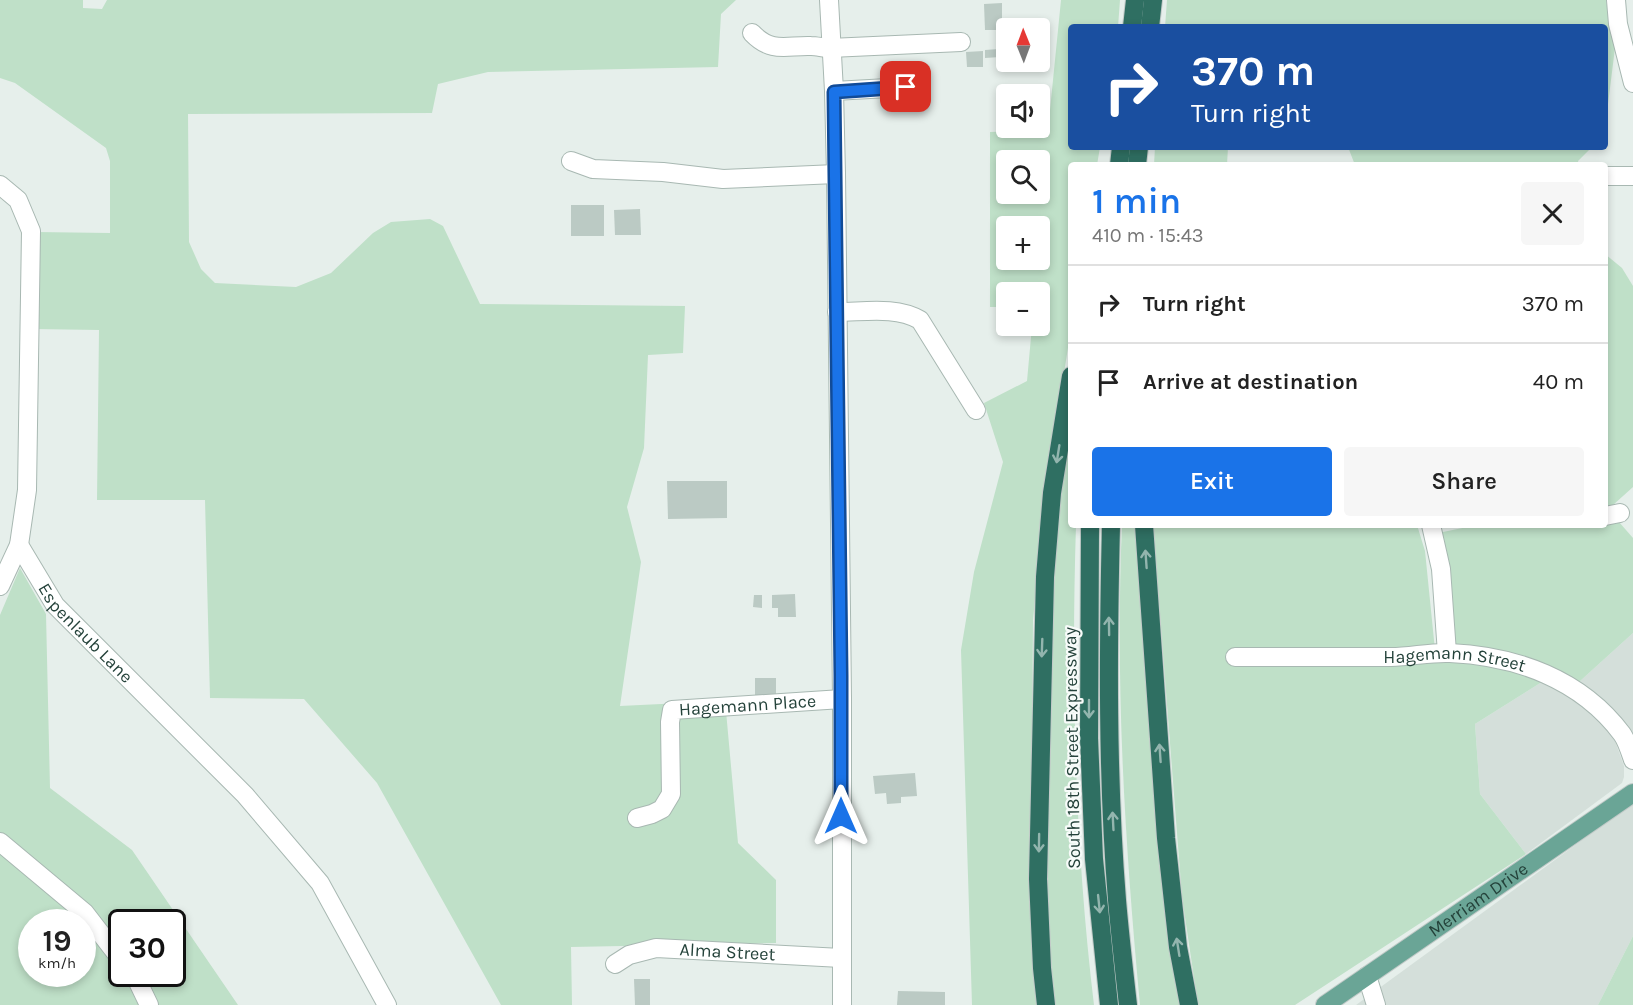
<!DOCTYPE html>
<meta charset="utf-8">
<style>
:root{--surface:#fff;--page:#f6f6f6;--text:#222;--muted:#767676;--line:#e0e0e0;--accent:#1a73e8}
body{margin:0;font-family:Karla,sans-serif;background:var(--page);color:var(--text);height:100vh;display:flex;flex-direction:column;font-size:22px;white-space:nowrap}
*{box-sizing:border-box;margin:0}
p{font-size:20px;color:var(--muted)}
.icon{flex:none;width:33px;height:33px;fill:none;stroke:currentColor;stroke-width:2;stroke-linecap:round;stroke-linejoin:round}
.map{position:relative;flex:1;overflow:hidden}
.details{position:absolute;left:1068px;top:162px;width:540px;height:366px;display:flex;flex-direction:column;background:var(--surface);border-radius:6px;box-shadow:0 3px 9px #0003}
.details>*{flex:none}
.banner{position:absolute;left:1068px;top:24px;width:540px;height:126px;border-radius:6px;box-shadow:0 3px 9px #0003;background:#1a4fa0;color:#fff;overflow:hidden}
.needle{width:39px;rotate:359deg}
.fabs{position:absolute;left:996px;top:18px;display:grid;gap:12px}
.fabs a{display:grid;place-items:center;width:54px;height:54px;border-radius:6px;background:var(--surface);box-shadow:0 3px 9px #0003;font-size:30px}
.speed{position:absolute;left:18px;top:909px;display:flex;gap:12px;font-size:30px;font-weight:700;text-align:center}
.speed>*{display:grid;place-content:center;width:78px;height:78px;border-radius:50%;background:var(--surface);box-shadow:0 3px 9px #0003;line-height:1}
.speed small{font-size:15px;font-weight:400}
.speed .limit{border:3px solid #111;border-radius:9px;background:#fff;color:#111}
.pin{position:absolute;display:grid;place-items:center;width:51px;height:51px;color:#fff;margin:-26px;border-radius:12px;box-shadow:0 3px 9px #0006}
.me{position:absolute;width:66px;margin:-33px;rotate:0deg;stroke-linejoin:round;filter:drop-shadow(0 0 4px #0008)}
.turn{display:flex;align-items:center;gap:21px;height:126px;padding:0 24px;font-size:27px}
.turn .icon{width:78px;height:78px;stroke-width:2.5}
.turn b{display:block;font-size:42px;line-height:51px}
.round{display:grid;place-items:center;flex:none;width:63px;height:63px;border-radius:6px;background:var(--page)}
.head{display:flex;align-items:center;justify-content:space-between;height:102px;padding:0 24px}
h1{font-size:36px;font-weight:600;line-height:45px;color:var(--accent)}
.action{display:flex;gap:12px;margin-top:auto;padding:12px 24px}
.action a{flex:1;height:69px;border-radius:6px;background:var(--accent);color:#fff;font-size:24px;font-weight:600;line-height:69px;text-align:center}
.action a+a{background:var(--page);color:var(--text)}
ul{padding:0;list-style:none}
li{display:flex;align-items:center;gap:18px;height:78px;padding:0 24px;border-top:2px solid var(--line)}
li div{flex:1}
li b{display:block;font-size:22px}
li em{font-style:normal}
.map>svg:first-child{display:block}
.built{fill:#d4dfda}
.green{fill:#bfe0c8;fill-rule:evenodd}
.building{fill:#bbcac4}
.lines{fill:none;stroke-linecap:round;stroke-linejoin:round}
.minor-casing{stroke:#a8b8b2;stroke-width:20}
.major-casing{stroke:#c2cac8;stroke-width:20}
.highway-casing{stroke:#c2cac8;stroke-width:20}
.minor{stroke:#fff;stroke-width:18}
.major{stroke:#6aa596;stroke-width:18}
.highway{stroke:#2f6f62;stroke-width:18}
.oneway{stroke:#93b5ae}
.route-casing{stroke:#114b97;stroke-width:15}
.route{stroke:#1a73e8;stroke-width:10}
.labels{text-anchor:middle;stroke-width:4.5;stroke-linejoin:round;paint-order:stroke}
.street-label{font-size:18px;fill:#24423a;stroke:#f7fbf9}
</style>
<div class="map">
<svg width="1633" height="1005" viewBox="0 0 1633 1005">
<rect width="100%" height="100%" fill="#e6efeb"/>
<g class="built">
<path d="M1633,633V746L1600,699L1579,682Z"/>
<path d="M1545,680L1581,702L1613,735L1624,766V777L1622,783L1526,854L1480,794L1475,724Z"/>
<path d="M1633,803V936L1598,1005H1356Z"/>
</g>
<g class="green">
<path d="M0,0H83V8L102,9L107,0H736L721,14L718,67L488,72L438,84L432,113L188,114L189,242L201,269L215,283L296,287L331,273L373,233L391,222L430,219L443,226L480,304L685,306L683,353L648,355L644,448L627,507L641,562L620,706L723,701L726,711L738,843L776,880V943L571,947L572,1005H501L377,783L304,699L210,698L205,500H97L99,330L33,329L36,232L110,233V161L106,148L15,83L0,78Z"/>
<path d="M1061,0H1120L1118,27H1071V147H1100L1097,165H1071V329L1044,498L1033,621L1031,873L1038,1005H972L961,650L974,572L1003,462L984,403L1027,381L1032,326H1040V292H1006V307H990V132L1048,130ZM1006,160H1040V194H1006ZM1006,226H1040V260H1006Z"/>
<path d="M1167,0H1606L1615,48L1605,128V27H1165Z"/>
<path d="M1155,147H1228L1227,165H1154Z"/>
<path d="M1348,147H1592L1578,161L1579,165H1355Z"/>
<path d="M1605,254L1622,268L1633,286V487L1613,505L1605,507Z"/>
<path d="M1071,410V525H1076C1071,684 1075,847 1094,1005H1052L1045,863L1051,558Z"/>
<path d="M1619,522L1633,538V633L1579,682L1546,666L1467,650L1451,643L1438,533L1477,525L1579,526Z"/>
<path d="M1122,525H1139L1183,1005H1140C1125,846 1115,685 1122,525Z"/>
<path d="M1153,525H1417L1425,551L1436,660H1481L1545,680L1475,724L1480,794L1526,854L1295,1005H1198L1182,897Z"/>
<path d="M20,568L46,614L50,788L132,850L238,1005H0V615ZM32,922H82V974H32ZM122,922H172V974H122Z"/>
<path d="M1633,936V1005H1598Z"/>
</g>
<g class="building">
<path d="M1002,3V30H985L984,4Z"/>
<path d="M999,49L1000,57L985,58V50Z"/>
<path d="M983,51V67H967L966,52Z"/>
<rect x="571" y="205" width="33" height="31"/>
<path d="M640,209L641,235H615L614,210Z"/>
<path d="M667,481H727V518L668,519Z"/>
<path d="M795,594L796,617H778V608H772V595Z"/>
<path d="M754,595H762V608L753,607Z"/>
<rect x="755" y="678" width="21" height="18"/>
<path d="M915,773L917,796L901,797V803L887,804L886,793L875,794L873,776Z"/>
<path d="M634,979H650V1005H635Z"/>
<path d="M898,991L945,992V1005H897Z"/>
</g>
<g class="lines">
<defs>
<g id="minor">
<path d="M829,0L834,91L836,174L842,699V1005"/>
<path d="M1616,0L1618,24L1633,83"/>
<path d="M752,33C772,54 787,45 811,46C817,46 824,48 830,48L961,42"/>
<path d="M834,91L906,87"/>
<path d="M571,161L593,169L663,172L723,179L836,174"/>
<path d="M1605,176H1633"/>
<path d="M0,185L18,200L31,231L27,490L19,545L0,586"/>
<path d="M837,312C864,312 896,306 920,320L976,410"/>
<path d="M1605,516L1620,513"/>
<path d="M1431,525L1441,569L1447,653"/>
<path id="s1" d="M19,545L55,605L245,795L320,883L387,1005"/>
<path id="s2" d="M1235,657C1287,657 1339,657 1391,657C1411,657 1430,652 1450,653C1516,656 1581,679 1622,734C1627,741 1630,751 1633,760"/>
<path id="s3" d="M637,818L652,814L662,809L671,794L670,722L672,710L842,699"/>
<path d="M0,842L85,913L122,961"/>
<path id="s4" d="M615,964L629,955L656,948L841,958"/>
<path d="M131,974L138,982L149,1005"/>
<path d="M1367,976L1376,1005"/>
</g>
<g id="major">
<path id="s5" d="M1325,1005L1633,793"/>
</g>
<g id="highway">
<path d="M1132,27L1135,0"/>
<path d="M1150,27L1153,0"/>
<path d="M1119,165L1121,147"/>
<path d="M1137,165L1139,147"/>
<path d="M1090,525L1089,738L1094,859L1109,1005"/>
<path d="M1111,525C1108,650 1107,776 1117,900C1120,935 1124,970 1128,1005"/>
<path d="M1144,525L1166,838L1178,947L1189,1005"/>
<path d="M1046,1005L1042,968L1038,879L1045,577L1052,493L1071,376"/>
</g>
</defs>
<use href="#minor" class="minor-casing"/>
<use href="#major" class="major-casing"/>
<use href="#highway" class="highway-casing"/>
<use href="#minor" class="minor"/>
<use href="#major" class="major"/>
<use href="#highway" class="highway"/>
</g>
<defs><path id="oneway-shaft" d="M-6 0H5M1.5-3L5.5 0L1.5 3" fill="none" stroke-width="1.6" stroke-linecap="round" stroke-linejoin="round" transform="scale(1.5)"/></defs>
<g class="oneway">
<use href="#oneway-shaft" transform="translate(1058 454) rotate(99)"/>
<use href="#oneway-shaft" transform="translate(1146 559) rotate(-94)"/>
<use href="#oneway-shaft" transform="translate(1109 626) rotate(-91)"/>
<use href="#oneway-shaft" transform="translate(1042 648) rotate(92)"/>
<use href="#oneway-shaft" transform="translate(1089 709) rotate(90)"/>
<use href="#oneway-shaft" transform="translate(1160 753) rotate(-94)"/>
<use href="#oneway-shaft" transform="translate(1113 821) rotate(-93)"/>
<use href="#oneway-shaft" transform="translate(1039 843) rotate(91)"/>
<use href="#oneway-shaft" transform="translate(1099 904) rotate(84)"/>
<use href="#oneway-shaft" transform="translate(1178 947) rotate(-99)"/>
</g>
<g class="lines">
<defs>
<path id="route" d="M841,816V676L834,92L906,87"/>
</defs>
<use href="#route" class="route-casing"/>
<use href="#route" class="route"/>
</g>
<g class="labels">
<g class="street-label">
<text dy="6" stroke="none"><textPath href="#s1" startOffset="111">Espenlaub Lane</textPath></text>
<text dy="6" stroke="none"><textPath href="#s2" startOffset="220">Hagemann Street</textPath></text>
<text dy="6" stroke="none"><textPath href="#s3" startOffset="204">Hagemann Place</textPath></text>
<text transform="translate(1072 748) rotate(-91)" y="6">South 18th Street Expressway</text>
<text dy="6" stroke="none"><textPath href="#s5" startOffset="186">Merriam Drive</textPath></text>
<text dy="6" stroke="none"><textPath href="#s4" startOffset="116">Alma Street</textPath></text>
</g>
</g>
</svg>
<div class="fabs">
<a><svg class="needle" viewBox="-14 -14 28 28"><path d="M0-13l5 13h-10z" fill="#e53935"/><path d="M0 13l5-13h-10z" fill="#767676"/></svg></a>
<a><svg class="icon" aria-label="sound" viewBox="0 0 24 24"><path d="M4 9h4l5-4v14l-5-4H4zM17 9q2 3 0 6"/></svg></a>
<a><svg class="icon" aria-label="search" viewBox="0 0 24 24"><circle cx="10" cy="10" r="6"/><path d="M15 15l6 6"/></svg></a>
<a>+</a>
<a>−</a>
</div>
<div class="speed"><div>19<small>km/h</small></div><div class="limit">30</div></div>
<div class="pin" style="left:906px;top:87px;background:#d93025"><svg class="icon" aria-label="arrive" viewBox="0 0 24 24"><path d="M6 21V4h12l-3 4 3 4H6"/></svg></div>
<svg class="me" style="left:841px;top:816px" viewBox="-20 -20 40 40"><path d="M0-17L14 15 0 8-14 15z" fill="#1a73e8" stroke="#fff" stroke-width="4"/></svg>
<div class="banner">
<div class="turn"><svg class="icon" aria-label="right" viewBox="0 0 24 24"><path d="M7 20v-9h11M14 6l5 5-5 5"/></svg><div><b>370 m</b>Turn right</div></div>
</div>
<section class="details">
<div class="head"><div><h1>1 min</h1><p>410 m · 15:43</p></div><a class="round"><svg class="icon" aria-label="close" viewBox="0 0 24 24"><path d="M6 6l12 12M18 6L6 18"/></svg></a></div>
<ul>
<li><svg class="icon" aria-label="right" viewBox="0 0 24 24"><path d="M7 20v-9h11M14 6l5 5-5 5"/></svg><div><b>Turn right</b></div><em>370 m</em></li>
<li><svg class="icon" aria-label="arrive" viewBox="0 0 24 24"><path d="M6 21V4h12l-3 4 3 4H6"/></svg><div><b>Arrive at destination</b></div><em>40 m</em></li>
</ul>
<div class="action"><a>Exit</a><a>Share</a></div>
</section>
</div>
